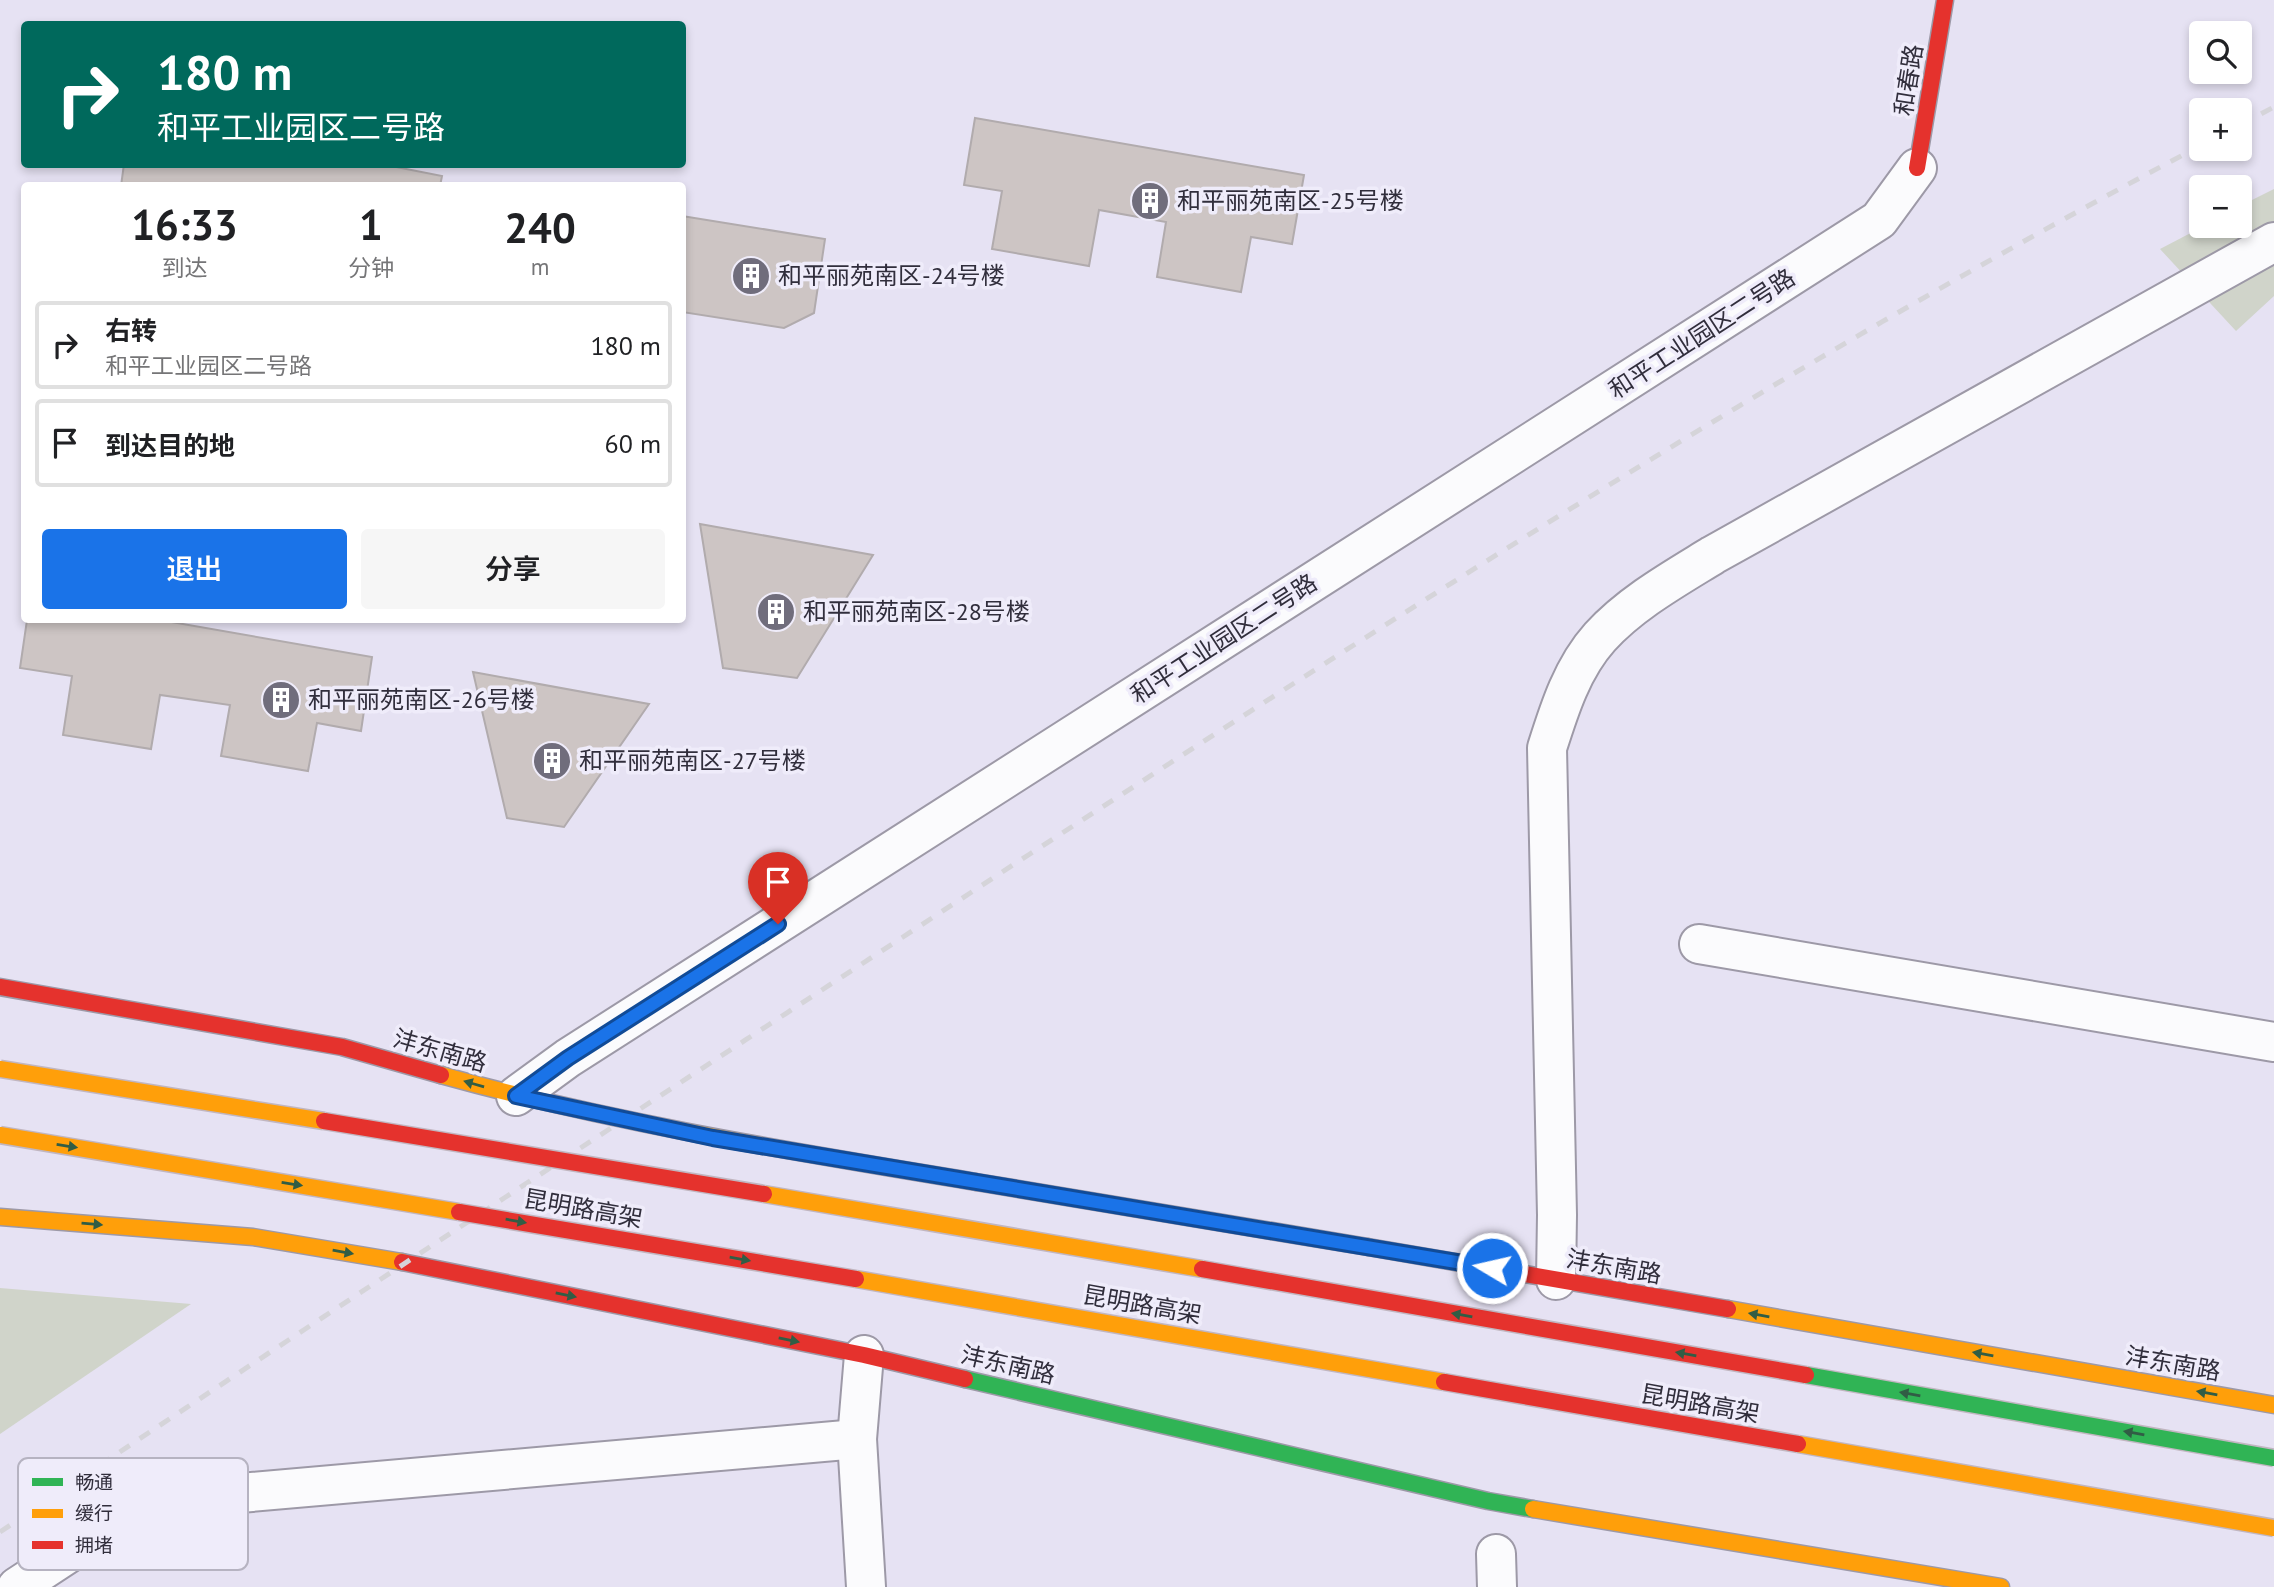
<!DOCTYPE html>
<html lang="zh">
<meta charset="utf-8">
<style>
:root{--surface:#fff;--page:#f6f6f6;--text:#202124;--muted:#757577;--line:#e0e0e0;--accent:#1a73e8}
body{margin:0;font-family:"PT Sans","Noto Sans SC",sans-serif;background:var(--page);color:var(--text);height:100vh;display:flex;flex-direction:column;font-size:26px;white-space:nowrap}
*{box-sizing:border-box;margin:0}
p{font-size:23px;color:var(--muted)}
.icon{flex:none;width:38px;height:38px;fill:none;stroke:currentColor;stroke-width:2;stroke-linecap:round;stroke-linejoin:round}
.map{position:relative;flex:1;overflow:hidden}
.panel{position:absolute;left:21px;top:182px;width:665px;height:441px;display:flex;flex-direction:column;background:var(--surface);border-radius:7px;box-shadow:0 4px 10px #0003}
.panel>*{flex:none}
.guide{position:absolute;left:21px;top:21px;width:665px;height:147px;border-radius:7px;box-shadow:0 4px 10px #0003;background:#00695c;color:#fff;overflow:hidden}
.buttons{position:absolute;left:2189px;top:21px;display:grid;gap:14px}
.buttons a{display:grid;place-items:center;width:63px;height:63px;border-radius:7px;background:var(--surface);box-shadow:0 4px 10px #0003;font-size:35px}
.pin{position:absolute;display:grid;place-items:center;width:60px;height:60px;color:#fff;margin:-72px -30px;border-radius:50% 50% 50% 0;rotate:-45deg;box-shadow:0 0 7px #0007}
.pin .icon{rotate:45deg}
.me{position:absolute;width:77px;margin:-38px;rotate:279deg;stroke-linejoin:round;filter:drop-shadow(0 0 5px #0008)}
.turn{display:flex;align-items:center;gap:24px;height:147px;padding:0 21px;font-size:32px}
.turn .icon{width:91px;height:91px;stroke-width:2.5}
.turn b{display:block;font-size:49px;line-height:60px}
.eta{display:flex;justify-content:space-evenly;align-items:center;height:119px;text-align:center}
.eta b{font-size:42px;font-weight:600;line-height:49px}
.action{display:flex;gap:14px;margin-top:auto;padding:14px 21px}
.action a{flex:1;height:80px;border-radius:7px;background:var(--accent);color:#fff;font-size:28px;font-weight:600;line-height:80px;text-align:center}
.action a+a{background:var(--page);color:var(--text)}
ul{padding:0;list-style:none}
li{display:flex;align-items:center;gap:21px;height:88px;margin:0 14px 10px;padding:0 7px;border:4px solid var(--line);border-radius:7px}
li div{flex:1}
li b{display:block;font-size:26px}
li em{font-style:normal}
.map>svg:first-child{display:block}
.green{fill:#d0d4ca}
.building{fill:#cdc5c4;stroke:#b1abad;stroke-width:2}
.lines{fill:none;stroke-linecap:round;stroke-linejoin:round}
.street-casing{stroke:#9d99a7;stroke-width:42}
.fast-casing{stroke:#9d99a7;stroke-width:19}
.slow-casing{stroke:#9d99a7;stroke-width:19}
.jam-casing{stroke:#9d99a7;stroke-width:19}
.street{stroke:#fbfbfd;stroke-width:38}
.fast{stroke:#30b455;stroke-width:16}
.slow{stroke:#ff9f0a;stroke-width:16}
.jam{stroke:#e5322d;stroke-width:16}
.rail{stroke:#d5d4d9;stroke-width:5;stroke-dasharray:12 12;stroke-linecap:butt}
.fast-bridge-casing{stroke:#c1b6c0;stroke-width:19;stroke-linecap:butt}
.slow-bridge-casing{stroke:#c1b6c0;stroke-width:19;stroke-linecap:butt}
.jam-bridge-casing{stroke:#c1b6c0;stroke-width:19;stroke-linecap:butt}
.fast-bridge{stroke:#30b455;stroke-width:16}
.slow-bridge{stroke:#ff9f0a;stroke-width:16}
.jam-bridge{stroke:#e5322d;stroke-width:16}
.oneway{fill:#315d45}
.route-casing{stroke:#114b97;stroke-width:18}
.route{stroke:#1a73e8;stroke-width:12}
.labels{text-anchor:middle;stroke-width:7;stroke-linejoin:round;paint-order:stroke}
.street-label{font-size:24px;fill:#312e3c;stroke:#efecfa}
.poi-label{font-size:24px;fill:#312e3c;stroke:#efecfa;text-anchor:start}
.key{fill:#efecfa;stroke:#b6b3c1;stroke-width:2}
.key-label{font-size:19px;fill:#312e3c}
</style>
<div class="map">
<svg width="2274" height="1587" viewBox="0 0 2274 1587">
<rect width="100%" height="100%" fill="#e6e2f3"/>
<g class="green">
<path d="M2274,189V296L2236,331L2160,249L2204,226H2240V206Z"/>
<path d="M0,1288L191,1304L0,1434Z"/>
</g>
<g class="building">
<path d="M975,118L1304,175L1292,244L1251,237L1241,292L1157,277L1166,222L1099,210L1089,266L992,249L1002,191L964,185Z"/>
<path d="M124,164H381L442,176L440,186H121Z"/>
<path d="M682,216L825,239L814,313L784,328L682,312Z"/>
<path d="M700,524L873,555L797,678L723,668Z"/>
<path d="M27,620H160L372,657L361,731L317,723L308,771L221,756L230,705L160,695L151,749L63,735L72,676L20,668Z"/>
<path d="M473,672L649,704L564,827L507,818Z"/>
</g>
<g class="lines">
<defs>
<g id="street">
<path d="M1699,944L2274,1042"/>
<path d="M516,1096L568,1058L1879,220L1917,168"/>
<path d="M1556,1280L1557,1215L1547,748C1559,710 1572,668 1600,637C1631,603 1674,579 1713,555L2274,242"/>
<path d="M864,1355L857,1439L866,1587"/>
<path d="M1496,1554L1497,1587"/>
<path d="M17,1587L148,1501L857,1439"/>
</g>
<g id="fast">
<path d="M976,1182L1368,1247"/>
<path d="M965,1379L1488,1501L1533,1509"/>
</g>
<g id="slow">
<path d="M441,1075C617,1124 796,1152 976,1182"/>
<path d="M0,1217L253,1237L402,1262"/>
<path d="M1728,1309L2274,1405"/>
<path d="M1533,1509L2001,1587"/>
</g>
<g id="jam">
<path d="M1917,168L1945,0"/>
<path d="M0,987L342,1047L441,1075"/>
<path d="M1368,1247L1728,1309"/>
<path d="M402,1262L864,1355L965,1379"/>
</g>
</defs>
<use href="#street" class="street-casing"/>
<use href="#fast" class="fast-casing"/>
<use href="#slow" class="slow-casing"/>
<use href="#jam" class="jam-casing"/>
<use href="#street" class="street"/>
<use href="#fast" class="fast"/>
<use href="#slow" class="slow"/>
<use href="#jam" class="jam"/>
<g class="rail">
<path d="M2240,125L2274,107"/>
<path d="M0,1532C337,1306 677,1085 1016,863C1404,611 1792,360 2202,145"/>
</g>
<defs>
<path id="fast-bridge" d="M1806,1375L2274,1458"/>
<g id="slow-bridge">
<path d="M0,1069L324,1121"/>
<path d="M0,1135L459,1212"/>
<path d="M764,1194L1202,1269"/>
<path d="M856,1279L1444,1382"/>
<path d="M1798,1444L2274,1528"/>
</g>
<g id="jam-bridge">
<path d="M324,1121L764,1194"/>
<path d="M459,1212L856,1279"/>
<path d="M1202,1269L1806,1375"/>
<path d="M1444,1382L1798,1444"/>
</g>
</defs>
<use href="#fast-bridge" class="fast-bridge-casing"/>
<use href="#slow-bridge" class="slow-bridge-casing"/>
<use href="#jam-bridge" class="jam-bridge-casing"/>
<use href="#fast-bridge" class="fast-bridge"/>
<use href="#slow-bridge" class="slow-bridge"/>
<use href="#jam-bridge" class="jam-bridge"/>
</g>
<defs><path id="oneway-solid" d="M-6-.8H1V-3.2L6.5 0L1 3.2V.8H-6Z" transform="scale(1.75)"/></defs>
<g class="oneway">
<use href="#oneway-solid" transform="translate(474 1084) rotate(-164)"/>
<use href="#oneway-solid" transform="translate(67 1146) rotate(9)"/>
<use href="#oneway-solid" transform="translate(292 1184) rotate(9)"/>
<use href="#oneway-solid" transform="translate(516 1221) rotate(10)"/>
<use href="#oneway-solid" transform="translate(92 1224) rotate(5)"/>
<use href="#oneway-solid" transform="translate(343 1252) rotate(10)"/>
<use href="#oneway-solid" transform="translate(740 1259) rotate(10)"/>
<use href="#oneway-solid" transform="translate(566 1295) rotate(11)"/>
<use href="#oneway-solid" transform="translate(1462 1315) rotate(-170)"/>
<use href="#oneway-solid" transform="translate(1759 1315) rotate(-170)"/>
<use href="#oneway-solid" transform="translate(789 1340) rotate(11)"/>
<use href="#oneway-solid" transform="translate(1686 1354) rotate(-170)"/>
<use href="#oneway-solid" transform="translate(1983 1354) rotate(-170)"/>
<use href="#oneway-solid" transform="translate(2207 1393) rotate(-170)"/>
<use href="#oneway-solid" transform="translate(1910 1394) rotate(-170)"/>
<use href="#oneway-solid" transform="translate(2134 1433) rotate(-170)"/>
</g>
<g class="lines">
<defs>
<path id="route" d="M778,924L568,1058L516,1096L713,1138L1492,1268"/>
</defs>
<use href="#route" class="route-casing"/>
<use href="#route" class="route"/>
</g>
<defs>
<symbol id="building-disc" viewBox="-11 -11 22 22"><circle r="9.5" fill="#706d7c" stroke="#efecfa"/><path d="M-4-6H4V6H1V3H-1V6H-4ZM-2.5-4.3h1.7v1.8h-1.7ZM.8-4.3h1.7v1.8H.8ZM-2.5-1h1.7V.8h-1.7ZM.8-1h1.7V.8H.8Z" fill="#fff"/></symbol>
</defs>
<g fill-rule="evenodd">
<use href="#building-disc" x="1128" y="179" width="44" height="44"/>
<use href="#building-disc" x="729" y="254" width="44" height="44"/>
<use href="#building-disc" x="754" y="590" width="44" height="44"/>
<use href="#building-disc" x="259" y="678" width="44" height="44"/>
<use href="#building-disc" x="530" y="739" width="44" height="44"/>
</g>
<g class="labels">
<g class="street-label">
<text transform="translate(1909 80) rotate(-81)" y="8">和春路</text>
<text transform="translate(1702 334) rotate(-33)" y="8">和平工业园区二号路</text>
<text transform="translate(1224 639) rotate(-33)" y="8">和平工业园区二号路</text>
<text transform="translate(440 1051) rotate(16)" y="8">沣东南路</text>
<text transform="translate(583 1209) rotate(10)" y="8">昆明路高架</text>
<text transform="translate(1614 1267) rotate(10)" y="8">沣东南路</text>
<text transform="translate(1142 1305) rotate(10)" y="8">昆明路高架</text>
<text transform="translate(2173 1364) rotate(10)" y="8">沣东南路</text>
<text transform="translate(1008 1365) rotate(13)" y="8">沣东南路</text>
<text transform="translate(1700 1404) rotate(10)" y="8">昆明路高架</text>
</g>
<g class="poi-label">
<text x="1177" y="209">和平丽苑南区-25号楼</text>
<text x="778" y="284">和平丽苑南区-24号楼</text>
<text x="803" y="620">和平丽苑南区-28号楼</text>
<text x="308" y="708">和平丽苑南区-26号楼</text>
<text x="579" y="769">和平丽苑南区-27号楼</text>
</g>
</g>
<rect x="18" y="1458" width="230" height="112" rx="10" class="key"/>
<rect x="32" y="1478" width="31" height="8" fill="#30b455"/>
<rect x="32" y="1509" width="31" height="9" fill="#ff9f0a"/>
<rect x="32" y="1541" width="31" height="8" fill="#e5322d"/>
<g class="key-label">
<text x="75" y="1489">畅通</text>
<text x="75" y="1520">缓行</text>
<text x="75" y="1552">拥堵</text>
</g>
</svg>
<div class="buttons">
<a><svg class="icon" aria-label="search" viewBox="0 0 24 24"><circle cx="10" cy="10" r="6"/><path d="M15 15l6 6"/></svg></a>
<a>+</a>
<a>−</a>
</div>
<div class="pin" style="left:778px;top:924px;background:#d93025"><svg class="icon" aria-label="arrive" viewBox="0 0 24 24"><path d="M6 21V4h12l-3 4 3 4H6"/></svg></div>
<svg class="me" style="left:1492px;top:1268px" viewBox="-20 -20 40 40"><circle r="17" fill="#1a73e8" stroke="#fff" stroke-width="3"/><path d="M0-11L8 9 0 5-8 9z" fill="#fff"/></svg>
<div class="guide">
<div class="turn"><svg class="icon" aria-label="right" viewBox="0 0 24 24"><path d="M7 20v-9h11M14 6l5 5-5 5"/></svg><div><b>180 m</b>和平工业园区二号路</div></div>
</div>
<section class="panel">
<div class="eta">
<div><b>16:33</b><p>到达</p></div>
<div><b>1</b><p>分钟</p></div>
<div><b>240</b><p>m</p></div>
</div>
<ul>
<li><svg class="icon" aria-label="right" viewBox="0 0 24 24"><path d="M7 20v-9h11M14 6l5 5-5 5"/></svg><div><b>右转</b><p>和平工业园区二号路</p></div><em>180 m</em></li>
<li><svg class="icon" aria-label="arrive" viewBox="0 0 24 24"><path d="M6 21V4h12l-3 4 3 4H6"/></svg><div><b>到达目的地</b></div><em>60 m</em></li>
</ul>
<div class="action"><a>退出</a><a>分享</a></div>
</section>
</div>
